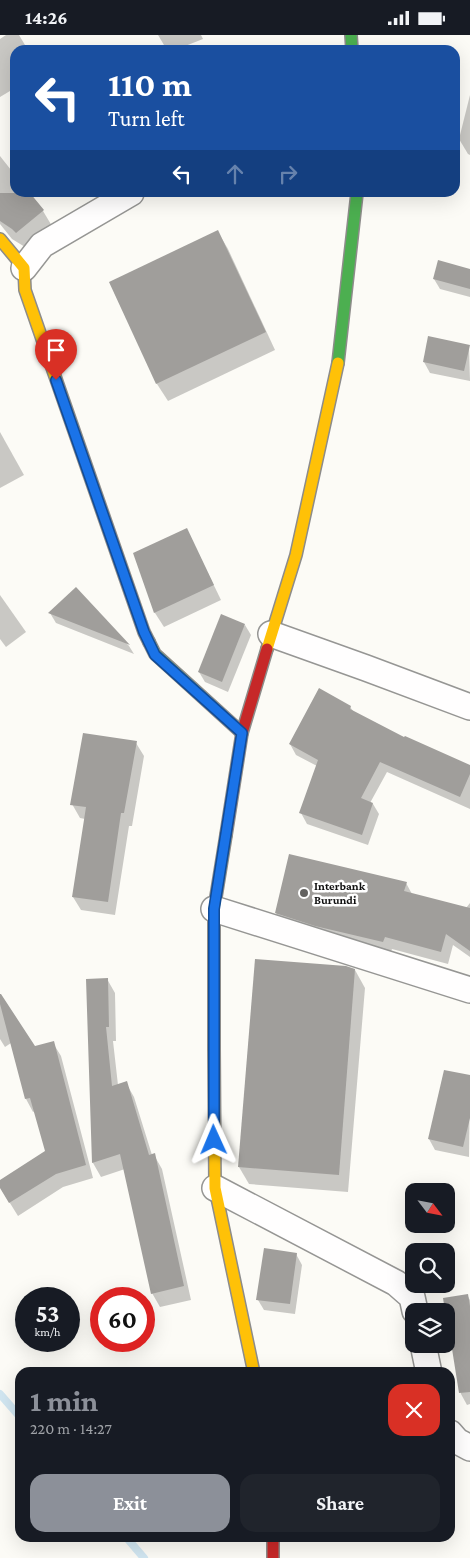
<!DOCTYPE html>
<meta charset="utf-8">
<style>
:root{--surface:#171b24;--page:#20242c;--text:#f1f3f6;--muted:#9ea1a6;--accent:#8c9099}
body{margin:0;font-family:"Crimson Pro",serif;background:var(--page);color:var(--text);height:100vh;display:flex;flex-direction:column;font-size:19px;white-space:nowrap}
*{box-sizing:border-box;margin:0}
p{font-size:16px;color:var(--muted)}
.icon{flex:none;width:28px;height:28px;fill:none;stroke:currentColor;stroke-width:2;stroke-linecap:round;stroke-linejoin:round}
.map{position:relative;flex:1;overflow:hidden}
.drawer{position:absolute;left:15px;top:1332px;width:440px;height:175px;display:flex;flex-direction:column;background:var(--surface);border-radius:15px;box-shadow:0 5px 20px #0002}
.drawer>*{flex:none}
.banner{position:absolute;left:10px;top:10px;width:450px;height:152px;border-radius:15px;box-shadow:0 5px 20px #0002;background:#1a4fa0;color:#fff;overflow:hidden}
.needle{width:32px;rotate:122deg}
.buttons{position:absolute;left:405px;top:1148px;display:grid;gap:10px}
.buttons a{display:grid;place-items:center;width:50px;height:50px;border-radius:10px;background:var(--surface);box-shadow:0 5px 20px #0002;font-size:25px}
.speed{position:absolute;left:15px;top:1252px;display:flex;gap:10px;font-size:25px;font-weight:700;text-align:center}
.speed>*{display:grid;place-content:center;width:65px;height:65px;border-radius:50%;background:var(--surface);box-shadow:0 5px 20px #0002;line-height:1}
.speed small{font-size:12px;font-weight:400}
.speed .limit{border:8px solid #d22;background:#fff;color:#111}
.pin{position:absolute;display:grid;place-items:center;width:42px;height:42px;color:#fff;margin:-51px -21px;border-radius:50% 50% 50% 0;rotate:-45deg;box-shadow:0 0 5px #0007}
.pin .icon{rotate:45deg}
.me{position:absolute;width:55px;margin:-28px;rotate:359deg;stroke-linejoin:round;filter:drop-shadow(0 0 4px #0008)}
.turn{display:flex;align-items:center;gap:18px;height:105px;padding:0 15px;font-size:22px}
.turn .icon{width:65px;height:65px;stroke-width:2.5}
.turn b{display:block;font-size:35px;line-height:42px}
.lanes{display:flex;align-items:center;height:48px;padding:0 15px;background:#0003;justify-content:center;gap:25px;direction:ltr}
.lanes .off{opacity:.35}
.round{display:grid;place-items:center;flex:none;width:52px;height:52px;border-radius:15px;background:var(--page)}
.summary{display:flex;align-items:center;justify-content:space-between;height:85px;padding:0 15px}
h1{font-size:30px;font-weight:700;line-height:38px;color:var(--accent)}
.action{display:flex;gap:10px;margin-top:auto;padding:10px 15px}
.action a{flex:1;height:58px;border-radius:15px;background:var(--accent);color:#fff;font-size:20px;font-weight:700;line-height:58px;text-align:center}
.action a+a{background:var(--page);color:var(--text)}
.status{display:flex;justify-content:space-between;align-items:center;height:35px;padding:0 25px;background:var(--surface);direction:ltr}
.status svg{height:14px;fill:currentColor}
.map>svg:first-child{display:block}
.shadow{fill:#0003}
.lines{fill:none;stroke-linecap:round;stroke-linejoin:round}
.stream{stroke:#d1e6f1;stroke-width:8}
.building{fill:#a09e9b}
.street-casing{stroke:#969694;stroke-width:28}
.fast-casing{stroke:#8d8c8a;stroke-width:14}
.slow-casing{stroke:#8d8c8a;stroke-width:14}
.jam-casing{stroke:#8d8c8a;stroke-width:14}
.street{stroke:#fffefe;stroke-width:25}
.fast{stroke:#4caf50;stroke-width:11}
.slow{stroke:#ffc107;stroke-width:11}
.jam{stroke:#c62828;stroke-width:11}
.route-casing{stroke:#114b97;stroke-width:12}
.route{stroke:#1a73e8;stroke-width:9}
.poi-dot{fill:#636260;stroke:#fff;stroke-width:2}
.labels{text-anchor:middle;stroke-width:5;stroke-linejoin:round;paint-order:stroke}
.poi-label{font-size:12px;font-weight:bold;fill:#101010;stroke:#fff;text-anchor:start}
</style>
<div class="status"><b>14:26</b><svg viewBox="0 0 49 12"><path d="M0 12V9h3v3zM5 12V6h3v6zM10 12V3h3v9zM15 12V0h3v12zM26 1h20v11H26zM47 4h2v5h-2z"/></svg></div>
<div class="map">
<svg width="470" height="1523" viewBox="0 0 470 1523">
<rect width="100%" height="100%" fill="#fcfbf6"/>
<g class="shadow">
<path d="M6,0H19L28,15H15V53L0,62V4Z"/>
<path d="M158,0H201L203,4L175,15H167Z"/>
<path d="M470,60V120L468,119L459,104Z"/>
<path d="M0,121L15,140V158H29L43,176L52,191L25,212L12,204L0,189Z"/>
<path d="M218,197L228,214L275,315L168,366L157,349L110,248Z"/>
<path d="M470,235V262L440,254L434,244Z"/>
<path d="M469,311L470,346L430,338L424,327Z"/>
<path d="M0,397L24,440L0,453Z"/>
<path d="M187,495L221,565L164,592L155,578L135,519Z"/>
<path d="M76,554L129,611L134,619L56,588L50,578Z"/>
<path d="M0,560L26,597L6,612L0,604Z"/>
<path d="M245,590L251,600L228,657L205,647L199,637Z"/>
<path d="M350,672L354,677L405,704L470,731V774L387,737L370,768L373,769L379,779L368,810L307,789L301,778L317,731L296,720L290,709Z"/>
<path d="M136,708L144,721L132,791H129L115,880L81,875L73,862L85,784L80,783L72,769Z"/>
<path d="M406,848L412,859L466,873L470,868V922L453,910L448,929L392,914L390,919L283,891L276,878Z"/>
<path d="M355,935L365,953L348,1157L249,1149L239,1132Z"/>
<path d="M107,944L115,958L116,1006H113L118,1050L126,1048L134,1062L152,1120H154L162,1134L191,1265L160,1272L152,1258L125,1134L101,1142L93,1128L87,945Z"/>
<path d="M0,960L34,1013L53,1008L61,1021L93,1143L63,1152L18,1181L0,1152V1146L47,1116L35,1076L33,1077L26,1064L11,1008L5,1012L0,1004Z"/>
<path d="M470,1042L469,1122L435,1115L429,1104Z"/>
<path d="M296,1219L302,1230L295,1279L264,1275L258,1265Z"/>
<path d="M467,1260L470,1265V1369L467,1370L461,1359L444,1264Z"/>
</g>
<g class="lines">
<g class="stream">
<path d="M0,1359L20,1382"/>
<path d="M126,1502L144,1523"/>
</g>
</g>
<g class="building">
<path d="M0,158H30L44,175L16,198L12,194L0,186Z"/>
<path d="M218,195L266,297L156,349L109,247Z"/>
<path d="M438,225L470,234V254L433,244Z"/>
<path d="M428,301L470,310L464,336L423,327Z"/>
<path d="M187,493L214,550L154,578L133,518Z"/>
<path d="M76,552L130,610L48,578Z"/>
<path d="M221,579L245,589L222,647L198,637Z"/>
<path d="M319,653L351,671L350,674L404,702L405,701L470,730V739L460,762L380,727L361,763L373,768L362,800L299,778L318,725L289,709Z"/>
<path d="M83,698L137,706L124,778H121L108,867L72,862L86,772L70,770Z"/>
<path d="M289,819L407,847L404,856L470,873V916L446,899L441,917L385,902L383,907L315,891L275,878Z"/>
<path d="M255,924L346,931L355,934L339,1140L238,1132Z"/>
<path d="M108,943L109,992H106L112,1051L127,1046L149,1120L155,1118L184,1251L151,1259L120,1119L92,1128L86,944Z"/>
<path d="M0,959H1L35,1011L54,1006L86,1130L56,1139L9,1168L0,1153V1145L45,1116L30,1063L25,1064L0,969Z"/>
<path d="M444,1035L470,1040V1083L463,1112L428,1104Z"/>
<path d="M264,1213L297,1218L290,1269L256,1265Z"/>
<path d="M468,1259L470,1271V1357L459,1358L446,1276H445L443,1263Z"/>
</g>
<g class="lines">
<defs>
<g id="street">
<path d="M24,233L42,210L131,158"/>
<path d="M271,599L366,633L470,672"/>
<path d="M214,874L470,955"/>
<path d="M215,1153L396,1248L412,1262L415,1276"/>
<path d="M423,1309L429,1338"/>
<path d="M450,1398L457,1406L470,1413"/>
</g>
<g id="fast">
<path d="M351,0L352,15"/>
<path d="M338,328L357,158"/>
<path d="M149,607L155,619L242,698"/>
<path d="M214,1013V874L226,800"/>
</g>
<g id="slow">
<path d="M0,204L24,233L25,255L144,597L149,607"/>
<path d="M267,614L296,520L338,328"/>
<path d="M214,1013L215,1153L254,1338"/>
</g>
<g id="jam">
<path d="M226,800L242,698L267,614"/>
<path d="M273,1502V1523"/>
</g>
</defs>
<use href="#street" class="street-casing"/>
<use href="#fast" class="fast-casing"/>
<use href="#slow" class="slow-casing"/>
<use href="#jam" class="jam-casing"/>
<use href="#street" class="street"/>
<use href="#fast" class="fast"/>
<use href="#slow" class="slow"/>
<use href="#jam" class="jam"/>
</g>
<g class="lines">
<defs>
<path id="route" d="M56,345L144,597L155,620L242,698L214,874V1105"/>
</defs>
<use href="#route" class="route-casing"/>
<use href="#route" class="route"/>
</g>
<circle class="poi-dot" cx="304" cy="858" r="5"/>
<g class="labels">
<g class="poi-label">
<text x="314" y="855">Interbank<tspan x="314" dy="14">Burundi</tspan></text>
</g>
</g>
</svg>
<div class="buttons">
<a><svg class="needle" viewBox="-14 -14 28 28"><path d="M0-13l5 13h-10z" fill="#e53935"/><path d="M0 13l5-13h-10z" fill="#9ea1a6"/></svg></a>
<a><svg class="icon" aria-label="search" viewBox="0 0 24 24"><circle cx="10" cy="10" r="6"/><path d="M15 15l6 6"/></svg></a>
<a><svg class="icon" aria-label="layers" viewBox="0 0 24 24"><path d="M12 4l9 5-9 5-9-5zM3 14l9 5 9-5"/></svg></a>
</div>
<div class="speed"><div>53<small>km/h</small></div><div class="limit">60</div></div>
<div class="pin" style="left:56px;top:345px;background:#d93025"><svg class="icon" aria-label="arrive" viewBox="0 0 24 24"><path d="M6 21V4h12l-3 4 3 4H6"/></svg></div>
<svg class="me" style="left:214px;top:1105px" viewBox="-20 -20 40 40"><path d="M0-17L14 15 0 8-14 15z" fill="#1a73e8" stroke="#fff" stroke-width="4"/></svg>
<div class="banner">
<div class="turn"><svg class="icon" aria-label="left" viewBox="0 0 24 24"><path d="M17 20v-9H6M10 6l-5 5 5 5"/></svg><div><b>110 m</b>Turn left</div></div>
<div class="lanes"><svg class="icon" aria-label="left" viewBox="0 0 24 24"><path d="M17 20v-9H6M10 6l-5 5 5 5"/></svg><svg class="icon off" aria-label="ahead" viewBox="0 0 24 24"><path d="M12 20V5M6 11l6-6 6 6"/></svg><svg class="icon off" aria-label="right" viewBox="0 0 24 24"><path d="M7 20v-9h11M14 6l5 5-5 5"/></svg></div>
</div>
<section class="drawer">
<div class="summary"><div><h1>1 min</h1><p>220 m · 14:27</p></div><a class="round" style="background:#d93025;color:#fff"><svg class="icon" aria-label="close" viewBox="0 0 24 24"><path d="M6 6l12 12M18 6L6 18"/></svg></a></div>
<div class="action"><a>Exit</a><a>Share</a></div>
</section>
</div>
